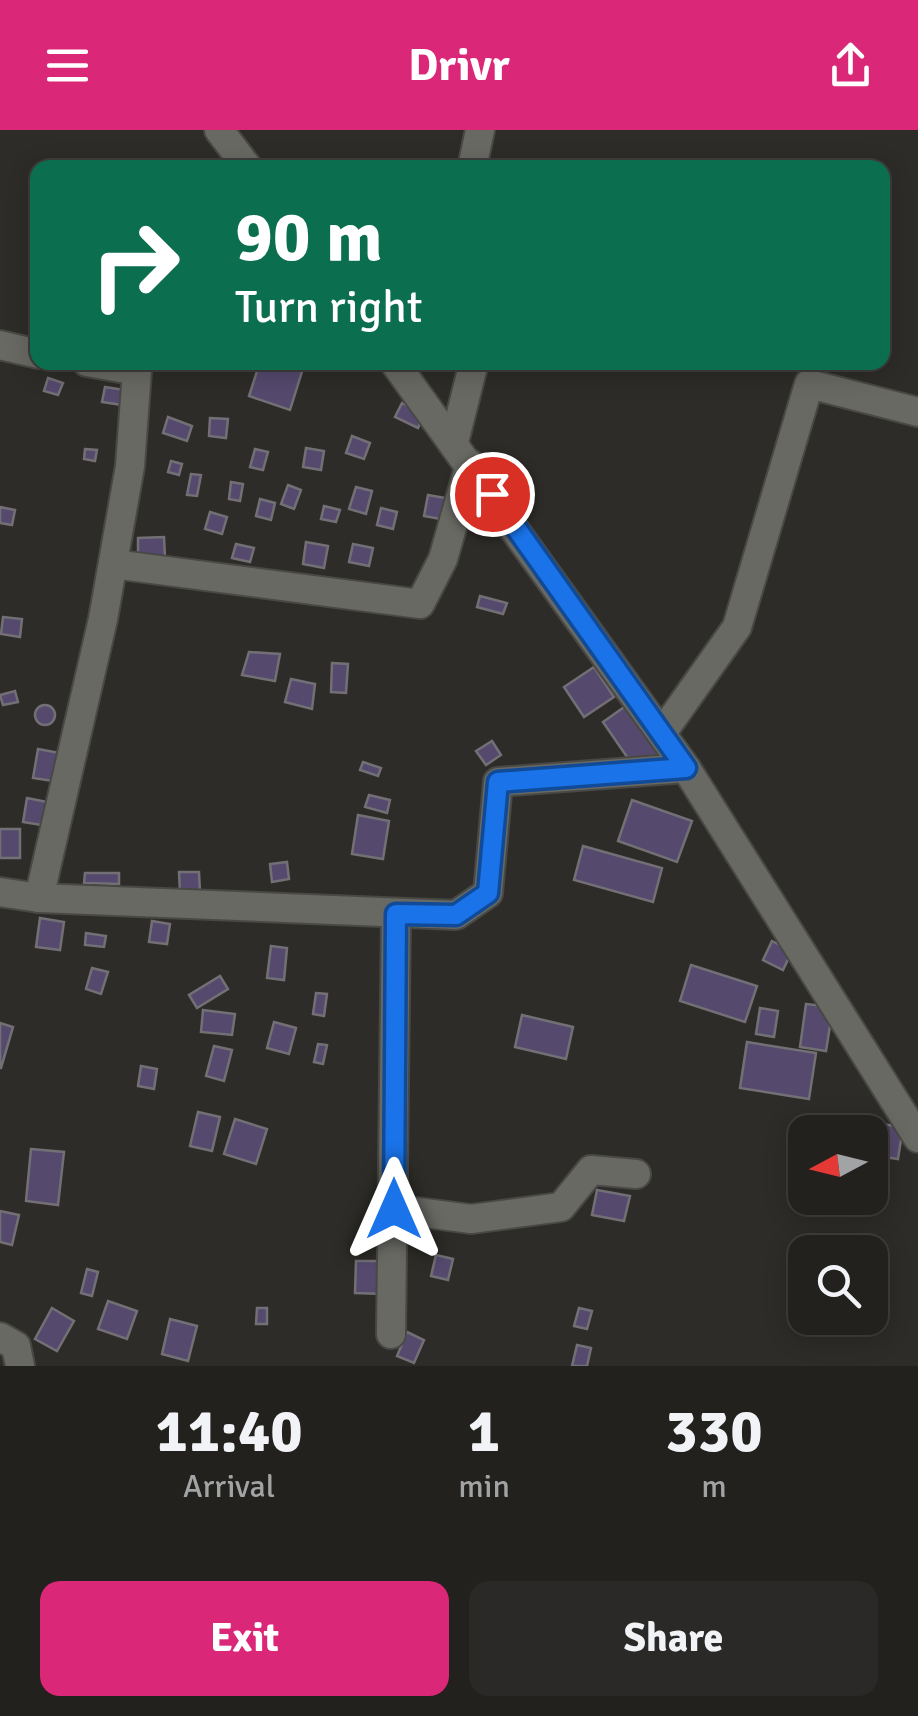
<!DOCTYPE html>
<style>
:root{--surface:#22211e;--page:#2a2927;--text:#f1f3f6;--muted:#a2a3a4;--line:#3f3e3c;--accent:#db2777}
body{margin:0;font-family:Signika,sans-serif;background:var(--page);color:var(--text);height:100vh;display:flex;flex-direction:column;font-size:38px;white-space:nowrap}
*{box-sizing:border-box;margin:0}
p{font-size:32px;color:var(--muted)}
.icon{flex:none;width:55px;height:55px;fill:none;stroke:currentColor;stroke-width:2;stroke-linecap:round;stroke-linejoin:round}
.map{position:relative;height:1236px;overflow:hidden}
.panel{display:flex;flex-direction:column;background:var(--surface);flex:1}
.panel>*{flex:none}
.hud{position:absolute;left:30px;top:30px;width:860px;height:210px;border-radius:20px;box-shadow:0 5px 25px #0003,0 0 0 2px var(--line);background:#0b6e4f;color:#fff;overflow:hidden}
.needle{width:65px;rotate:263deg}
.tools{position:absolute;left:788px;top:985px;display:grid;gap:20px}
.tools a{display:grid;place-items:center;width:100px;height:100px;border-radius:20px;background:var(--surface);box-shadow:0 5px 25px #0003,0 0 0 2px var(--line);font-size:50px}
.pin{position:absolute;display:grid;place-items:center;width:85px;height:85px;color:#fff;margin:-42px;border:5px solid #fff;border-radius:50%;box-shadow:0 2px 10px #0007}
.me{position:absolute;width:110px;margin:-55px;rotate:0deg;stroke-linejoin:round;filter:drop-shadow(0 0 8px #0008)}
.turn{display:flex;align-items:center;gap:35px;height:210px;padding:0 40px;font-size:45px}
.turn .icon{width:130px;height:130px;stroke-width:2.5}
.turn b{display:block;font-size:70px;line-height:85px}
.eta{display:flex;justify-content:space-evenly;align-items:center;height:170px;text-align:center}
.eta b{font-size:60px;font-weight:700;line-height:70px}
.cta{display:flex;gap:20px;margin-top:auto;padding:20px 40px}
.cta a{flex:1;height:115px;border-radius:20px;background:var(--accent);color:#fff;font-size:40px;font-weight:700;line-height:115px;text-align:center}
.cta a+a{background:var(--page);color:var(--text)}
header{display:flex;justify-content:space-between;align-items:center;height:130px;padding:0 40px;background:var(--accent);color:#fff;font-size:45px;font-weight:700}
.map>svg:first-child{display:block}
.building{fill:#55496e;stroke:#727075;stroke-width:2.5}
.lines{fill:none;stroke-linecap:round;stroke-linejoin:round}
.minor-casing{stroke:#484844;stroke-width:32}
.minor{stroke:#696964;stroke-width:28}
.route-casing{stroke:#114b97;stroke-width:25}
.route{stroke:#1a73e8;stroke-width:18}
</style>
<header><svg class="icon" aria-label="menu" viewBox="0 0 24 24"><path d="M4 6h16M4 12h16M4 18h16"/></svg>Drivr<svg class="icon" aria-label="share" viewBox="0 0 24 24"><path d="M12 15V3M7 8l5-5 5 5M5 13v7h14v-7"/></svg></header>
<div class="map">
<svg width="918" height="1236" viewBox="0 0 918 1236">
<rect width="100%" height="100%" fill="#2d2c28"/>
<g class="building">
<path d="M260,232H305L290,280L249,266Z"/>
<path d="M48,248L63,253L58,265L44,261Z"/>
<path d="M105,257L125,260L122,275L102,272Z"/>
<path d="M402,273L424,284L418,298L395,287Z"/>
<path d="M168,287L192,296L187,311L163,303Z"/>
<path d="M210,288L228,289L226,308L209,306Z"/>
<path d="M352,306L370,313L364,329L346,323Z"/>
<path d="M306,318L324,321L321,340L303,337Z"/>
<path d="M85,319L97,320L95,331L84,329Z"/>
<path d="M255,319L268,322L263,340L250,337Z"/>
<path d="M171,331L182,334L179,345L168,342Z"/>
<path d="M191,344L201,345L197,366L187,365Z"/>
<path d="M231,352L243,354L240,371L229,369Z"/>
<path d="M288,355L301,360L294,379L281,374Z"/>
<path d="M356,357L372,361L366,384L349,379Z"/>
<path d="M428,365L451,369L446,390L424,386Z"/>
<path d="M260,369L275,373L271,390L256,386Z"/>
<path d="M324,376L340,380L336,392L321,389Z"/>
<path d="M0,377L15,380L12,395L0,393Z"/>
<path d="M381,378L397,382L393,399L377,395Z"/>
<path d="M210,382L227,387L222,404L205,399Z"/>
<path d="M164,407L165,427L138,428V408Z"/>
<path d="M306,412L328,416L324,438L303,434Z"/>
<path d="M236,414L254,418L250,432L232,428Z"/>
<path d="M353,414L373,418L369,436L349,432Z"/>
<path d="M480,466L507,473L503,484L477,477Z"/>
<path d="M3,487L22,489L20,507L1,504Z"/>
<path d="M249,522L280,524L275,551L242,545Z"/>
<path d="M332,533L348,534L346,563L331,562Z"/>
<path d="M594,537L614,567L584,587L564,557Z"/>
<path d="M291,549L315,554L312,579L285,572Z"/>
<path d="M15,561L18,572L3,575L0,565Z"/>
<circle cx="45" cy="585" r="10"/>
<path d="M627,575L661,623L636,640L603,592Z"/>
<path d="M492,611L501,625L486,635L476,621Z"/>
<path d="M38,619L65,624L60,652L33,648Z"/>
<path d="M363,632L381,638L378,646L360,640Z"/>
<path d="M369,665L390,670L387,683L365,677Z"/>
<path d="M27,668L52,673L48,696L23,692Z"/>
<path d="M632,670L692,691L677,732L618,711Z"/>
<path d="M358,685L389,691L383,729L352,724Z"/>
<rect x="0" y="699" width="20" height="29"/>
<path d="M583,716L662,738L653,772L574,750Z"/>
<path d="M287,732L289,749L272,752L270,734Z"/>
<path d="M179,742H199L200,762L180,763Z"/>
<path d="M85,743H119V754L84,753Z"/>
<path d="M40,788L64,792L60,820L36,817Z"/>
<path d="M152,791L170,794L167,814L149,812Z"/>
<path d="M86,803L106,806L104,817L85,815Z"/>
<path d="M772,811L792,821L783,840L763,830Z"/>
<path d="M271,816L287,818L284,850L267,848Z"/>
<path d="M691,835L757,856L745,892L680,871Z"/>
<path d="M92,838L108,842L101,864L86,859Z"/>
<path d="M220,846L228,859L197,878L189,865Z"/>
<path d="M316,863L327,864L324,886L313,884Z"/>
<path d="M806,874L833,877L826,921L800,917Z"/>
<path d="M760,878L778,881L774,907L756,904Z"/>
<path d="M203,880L235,884L232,905L201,902Z"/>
<path d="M522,885L573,897L566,929L515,917Z"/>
<path d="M274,892L296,898L289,924L267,918Z"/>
<path d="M0,893L13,897L1,938H0Z"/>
<path d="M747,912L816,923L809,969L740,958Z"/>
<path d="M318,914L327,915L323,934L314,932Z"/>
<path d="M214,916L232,920L224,951L206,946Z"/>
<path d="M141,936L157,939L154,959L138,956Z"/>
<path d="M198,982L220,987L212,1021L190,1016Z"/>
<path d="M235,989L267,999L256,1034L224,1024Z"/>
<path d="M868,992L903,997L898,1029L870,1025Z"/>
<path d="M31,1019L64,1022L58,1075L26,1071Z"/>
<path d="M597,1060L630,1066L624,1091L592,1085Z"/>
<path d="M0,1081L19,1085L12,1115L0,1112Z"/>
<path d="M436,1125L453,1129L448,1150L431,1146Z"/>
<path d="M356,1131H384L383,1164L355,1163Z"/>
<path d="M87,1139L98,1142L92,1166L81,1163Z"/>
<path d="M108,1171L137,1181L127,1209L98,1199Z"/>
<path d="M52,1178L74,1191L57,1221L35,1209Z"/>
<path d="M257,1178H267V1194H256Z"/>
<path d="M579,1178L592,1181L587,1199L574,1196Z"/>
<path d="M170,1189L197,1196L188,1231L162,1224Z"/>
<path d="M407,1202L424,1210L414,1233L397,1226Z"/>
<path d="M577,1215L591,1218L587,1236H572Z"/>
</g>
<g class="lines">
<defs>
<g id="minor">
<path d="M219,0L248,38"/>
<path d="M472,38L480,0"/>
<path d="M0,215L38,224"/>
<path d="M394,232L686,638L918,1008"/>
<path d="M454,312L474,232"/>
<path d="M113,434L420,474L443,429L470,334"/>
<path d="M662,603L737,497L809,254L918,282"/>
<path d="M0,762L39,768L456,785L488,763L498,652L686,638"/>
<path d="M39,768L103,489L130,336L137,241L87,232"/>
<path d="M394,1079L471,1089L561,1077L591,1040L636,1044"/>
<path d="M391,1204L396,785"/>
<path d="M0,1207L16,1216L20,1236"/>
</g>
</defs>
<use href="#minor" class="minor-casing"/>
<use href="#minor" class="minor"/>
</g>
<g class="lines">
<defs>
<path id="route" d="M394,1079L396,784L456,785L488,763L498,652L686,638L492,364"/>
</defs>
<use href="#route" class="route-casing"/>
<use href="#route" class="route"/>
</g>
</svg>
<div class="tools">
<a><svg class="needle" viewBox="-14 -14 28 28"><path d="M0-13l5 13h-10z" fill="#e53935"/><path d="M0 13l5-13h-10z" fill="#a2a3a4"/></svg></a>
<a><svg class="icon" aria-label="search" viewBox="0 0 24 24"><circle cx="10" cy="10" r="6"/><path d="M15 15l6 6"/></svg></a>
</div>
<div class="pin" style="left:492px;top:364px;background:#d93025"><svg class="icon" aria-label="arrive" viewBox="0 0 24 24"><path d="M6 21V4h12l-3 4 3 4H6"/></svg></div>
<svg class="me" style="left:394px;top:1079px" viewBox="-20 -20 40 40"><path d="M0-17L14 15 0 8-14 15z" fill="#1a73e8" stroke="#fff" stroke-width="4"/></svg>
<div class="hud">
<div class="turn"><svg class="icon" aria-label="right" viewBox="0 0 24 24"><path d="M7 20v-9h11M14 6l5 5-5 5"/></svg><div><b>90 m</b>Turn right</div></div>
</div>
</div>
<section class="panel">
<div class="eta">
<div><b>11:40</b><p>Arrival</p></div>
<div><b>1</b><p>min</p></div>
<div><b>330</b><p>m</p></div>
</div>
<div class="cta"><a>Exit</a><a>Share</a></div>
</section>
